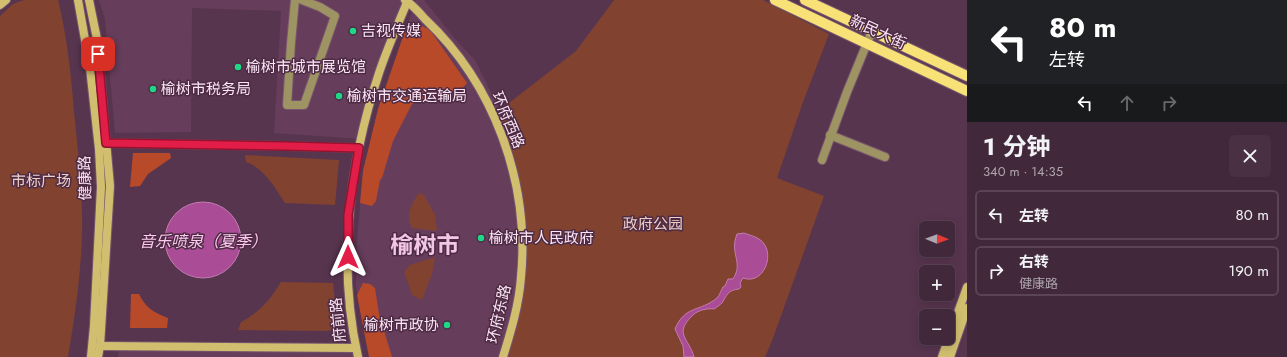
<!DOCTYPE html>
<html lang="zh">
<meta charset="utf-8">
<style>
:root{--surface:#42283b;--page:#493042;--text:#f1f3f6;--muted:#aea6af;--line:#5a4455}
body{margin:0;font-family:Jost,"Noto Sans SC",sans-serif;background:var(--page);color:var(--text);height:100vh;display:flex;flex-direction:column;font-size:15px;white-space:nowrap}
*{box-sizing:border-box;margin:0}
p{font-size:13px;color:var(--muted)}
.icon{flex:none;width:22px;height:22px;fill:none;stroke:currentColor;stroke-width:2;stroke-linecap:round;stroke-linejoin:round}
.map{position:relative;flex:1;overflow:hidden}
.drawer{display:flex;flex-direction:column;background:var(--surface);width:320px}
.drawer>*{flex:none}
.banner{background:#202124;color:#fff;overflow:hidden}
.needle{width:26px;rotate:91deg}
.tools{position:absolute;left:919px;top:221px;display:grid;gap:8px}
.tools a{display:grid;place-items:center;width:36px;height:36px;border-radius:6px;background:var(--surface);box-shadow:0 2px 10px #0003,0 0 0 1px var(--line);font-size:20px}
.pin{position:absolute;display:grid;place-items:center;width:34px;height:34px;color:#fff;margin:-17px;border-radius:8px;box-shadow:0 2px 6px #0006}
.me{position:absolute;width:44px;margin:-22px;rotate:0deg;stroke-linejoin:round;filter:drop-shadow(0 0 3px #0008)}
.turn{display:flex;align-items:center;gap:14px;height:84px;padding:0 16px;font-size:18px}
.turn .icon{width:52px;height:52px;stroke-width:2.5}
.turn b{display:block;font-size:28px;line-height:34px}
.lanes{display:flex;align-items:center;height:38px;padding:0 16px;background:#0003;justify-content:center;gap:20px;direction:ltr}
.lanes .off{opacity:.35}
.round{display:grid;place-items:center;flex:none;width:42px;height:42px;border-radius:6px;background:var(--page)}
.overview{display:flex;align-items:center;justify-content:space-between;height:68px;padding:0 16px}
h1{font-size:24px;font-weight:700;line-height:30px}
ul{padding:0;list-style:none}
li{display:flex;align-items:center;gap:12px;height:50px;margin:0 8px 6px;padding:0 8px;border:2px solid var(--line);border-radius:6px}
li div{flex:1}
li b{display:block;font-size:15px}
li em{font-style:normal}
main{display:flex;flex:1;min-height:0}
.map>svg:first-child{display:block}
.built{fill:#663d5b}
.green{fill:#814230}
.forest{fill:#b94a29}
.water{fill:#ab4d96;stroke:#c37bb2}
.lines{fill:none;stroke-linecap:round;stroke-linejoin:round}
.street-casing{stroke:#76556d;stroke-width:10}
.secondary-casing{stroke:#76556d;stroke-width:10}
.primary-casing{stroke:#76556d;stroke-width:12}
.street{stroke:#9e9362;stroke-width:8}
.secondary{stroke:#d1bf6f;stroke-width:8}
.primary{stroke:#f8e177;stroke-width:10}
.route-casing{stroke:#92132f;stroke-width:10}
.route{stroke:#e11d48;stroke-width:7}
.poi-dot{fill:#1fd887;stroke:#4d2b44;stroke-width:1.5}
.labels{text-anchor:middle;stroke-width:3;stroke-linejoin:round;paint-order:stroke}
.poi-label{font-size:15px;fill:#fce5f5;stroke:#4d2b44;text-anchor:start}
.street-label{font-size:15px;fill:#fce5f5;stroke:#4d2b44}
.park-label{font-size:15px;fill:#eed0c7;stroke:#4d2b44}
.water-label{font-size:16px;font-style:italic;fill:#fccaee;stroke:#4d2b44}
.town-label{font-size:23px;font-weight:bold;fill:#f2c7e6;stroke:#4d2b44}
</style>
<main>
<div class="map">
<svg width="967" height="357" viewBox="0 0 967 357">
<rect width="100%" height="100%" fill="#58354f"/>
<g class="built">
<path d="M99,0H408L361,139L274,133L281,11L192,8L191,132L115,133L105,19Z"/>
<path d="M416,0H424L456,40L475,60L500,110L505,142L521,218L514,323L503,357H369L356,286L357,240L363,171L378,109Z"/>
<path d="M120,346L355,348L358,357H118Z"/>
</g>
<g class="green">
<path d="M24,0H58C67,36 71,74 74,111C78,152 83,192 82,233C81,274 75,316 68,357H0V16L13,4Z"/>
<path d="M614,0H763L829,34L803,102L777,178L824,196L772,341L765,357H503L521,277V218L505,142L500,110L576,51Z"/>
<path d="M245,155L339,160L335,205L285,203C276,189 263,167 246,162Z"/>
<path d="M419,193L424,195L435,215L437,231L412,228C405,216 411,204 419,193Z"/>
<path d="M435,257L432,274L422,300L412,295L404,272L410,265Z"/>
<path d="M281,282L333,283L338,328L327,331L238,330L241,322C260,312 270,300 281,282Z"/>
</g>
<g class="forest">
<path d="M418,24L430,30L467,83L461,90L452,91L434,101L424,100L412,104L393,141L382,178L380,180L376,201L372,206L360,203L363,171L378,109L407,25Z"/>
<path d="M133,153H170L171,158L148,174L140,186L130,187Z"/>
<path d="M363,283L370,284L375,288L379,314L392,357H369L357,295Z"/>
<path d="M131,294H139C146,308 153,312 168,318L167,328H130Z"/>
</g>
<g class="water">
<circle cx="203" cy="240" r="38"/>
<path d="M744,233C749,235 754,236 759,239C777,250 765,286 743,278L740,283L741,287L739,289C728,290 727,295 722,303C720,305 717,307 714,309C708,308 698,310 693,315C673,334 689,338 694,357H684L683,346L675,329C685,305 700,312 717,298C720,295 721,290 723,287L725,286L728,279H733C744,262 729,254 737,234Z"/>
</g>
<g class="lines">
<defs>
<g id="street">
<path d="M295,0L291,43L287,105H304L335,16L320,7L302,0"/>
<path d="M830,135L885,157"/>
<path d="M822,160L847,92L872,31"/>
</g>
<g id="secondary">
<path d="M78,0L90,68L99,149L101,187L94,326L91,357"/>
<path d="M89,0L97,39L110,186L100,346L98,357"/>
<path d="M405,0C413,5 419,12 425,19C494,84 530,182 521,277C519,305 511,331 503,357"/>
<path d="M0,5L6,0"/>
<path d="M106,143L286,146L359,148"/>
<path d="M100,346L355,348"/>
<path d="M358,357C337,264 349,163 379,73C387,49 398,24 408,0"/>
<path d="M942,357L967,287"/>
<path d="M950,357L967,308"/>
</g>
<g id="primary">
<path d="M775,0L967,91"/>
<path d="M805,0L967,76"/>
</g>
</defs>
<use href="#street" class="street-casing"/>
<use href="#secondary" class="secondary-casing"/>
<use href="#primary" class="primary-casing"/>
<use href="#street" class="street"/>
<use href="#secondary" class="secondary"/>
<use href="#primary" class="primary"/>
</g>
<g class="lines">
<defs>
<path id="route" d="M98,54L106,143L286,146L359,148L348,215V257"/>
</defs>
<use href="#route" class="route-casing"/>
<use href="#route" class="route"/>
</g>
<g class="poi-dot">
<circle cx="353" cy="31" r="4"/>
<circle cx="238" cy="67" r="4"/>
<circle cx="153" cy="89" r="4"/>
<circle cx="339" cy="96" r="4"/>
<circle cx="481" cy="238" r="4"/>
<circle cx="447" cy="325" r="4"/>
</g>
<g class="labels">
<g class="poi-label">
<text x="361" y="36">吉视传媒</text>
<text x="246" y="72">榆树市城市展览馆</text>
<text x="161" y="94">榆树市税务局</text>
<text x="347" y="101">榆树市交通运输局</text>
<text x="489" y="243">榆树市人民政府</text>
<text x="439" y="330" text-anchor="end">榆树市政协</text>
</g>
<g class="street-label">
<text transform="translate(878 32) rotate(25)" y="5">新民大街</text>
<text transform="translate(508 120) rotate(67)" y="5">环府西路</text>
<text transform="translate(85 178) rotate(-91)" y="5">健康路</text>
<text transform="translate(499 314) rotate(-77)" y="5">环府东路</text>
<text transform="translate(338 320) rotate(-96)" y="5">府前路</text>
</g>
<g class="park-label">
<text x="41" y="186">市标广场</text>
<text x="653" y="229">政府公园</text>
</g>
<g class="water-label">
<text x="203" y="247">音乐喷泉（夏季）</text>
</g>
<g class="town-label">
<text x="425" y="253">榆树市</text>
</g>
</g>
</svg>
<div class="tools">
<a><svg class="needle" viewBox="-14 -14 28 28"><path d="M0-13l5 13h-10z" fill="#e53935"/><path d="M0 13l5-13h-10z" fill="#aea6af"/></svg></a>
<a>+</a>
<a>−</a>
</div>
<div class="pin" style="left:98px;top:54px;background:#d93025"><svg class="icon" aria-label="arrive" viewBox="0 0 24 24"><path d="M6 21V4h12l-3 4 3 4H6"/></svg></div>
<svg class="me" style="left:348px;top:257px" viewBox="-20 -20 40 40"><path d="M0-17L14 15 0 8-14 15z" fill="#e11d48" stroke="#fff" stroke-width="4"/></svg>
</div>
<section class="drawer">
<div class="banner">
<div class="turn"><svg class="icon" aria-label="left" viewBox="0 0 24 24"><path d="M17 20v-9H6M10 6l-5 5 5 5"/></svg><div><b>80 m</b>左转</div></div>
<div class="lanes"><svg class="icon" aria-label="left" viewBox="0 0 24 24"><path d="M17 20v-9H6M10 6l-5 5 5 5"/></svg><svg class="icon off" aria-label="ahead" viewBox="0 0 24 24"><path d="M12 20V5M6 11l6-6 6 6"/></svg><svg class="icon off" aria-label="right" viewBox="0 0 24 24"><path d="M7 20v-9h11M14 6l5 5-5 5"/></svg></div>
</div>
<div class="overview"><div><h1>1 分钟</h1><p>340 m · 14:35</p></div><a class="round"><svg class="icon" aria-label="close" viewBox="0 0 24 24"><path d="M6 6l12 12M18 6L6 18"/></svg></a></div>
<ul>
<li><svg class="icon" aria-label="left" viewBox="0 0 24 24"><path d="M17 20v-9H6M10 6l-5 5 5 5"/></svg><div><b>左转</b></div><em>80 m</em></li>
<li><svg class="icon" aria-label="right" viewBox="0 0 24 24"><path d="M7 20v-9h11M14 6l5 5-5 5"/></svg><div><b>右转</b><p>健康路</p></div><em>190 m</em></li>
</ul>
</section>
</main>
